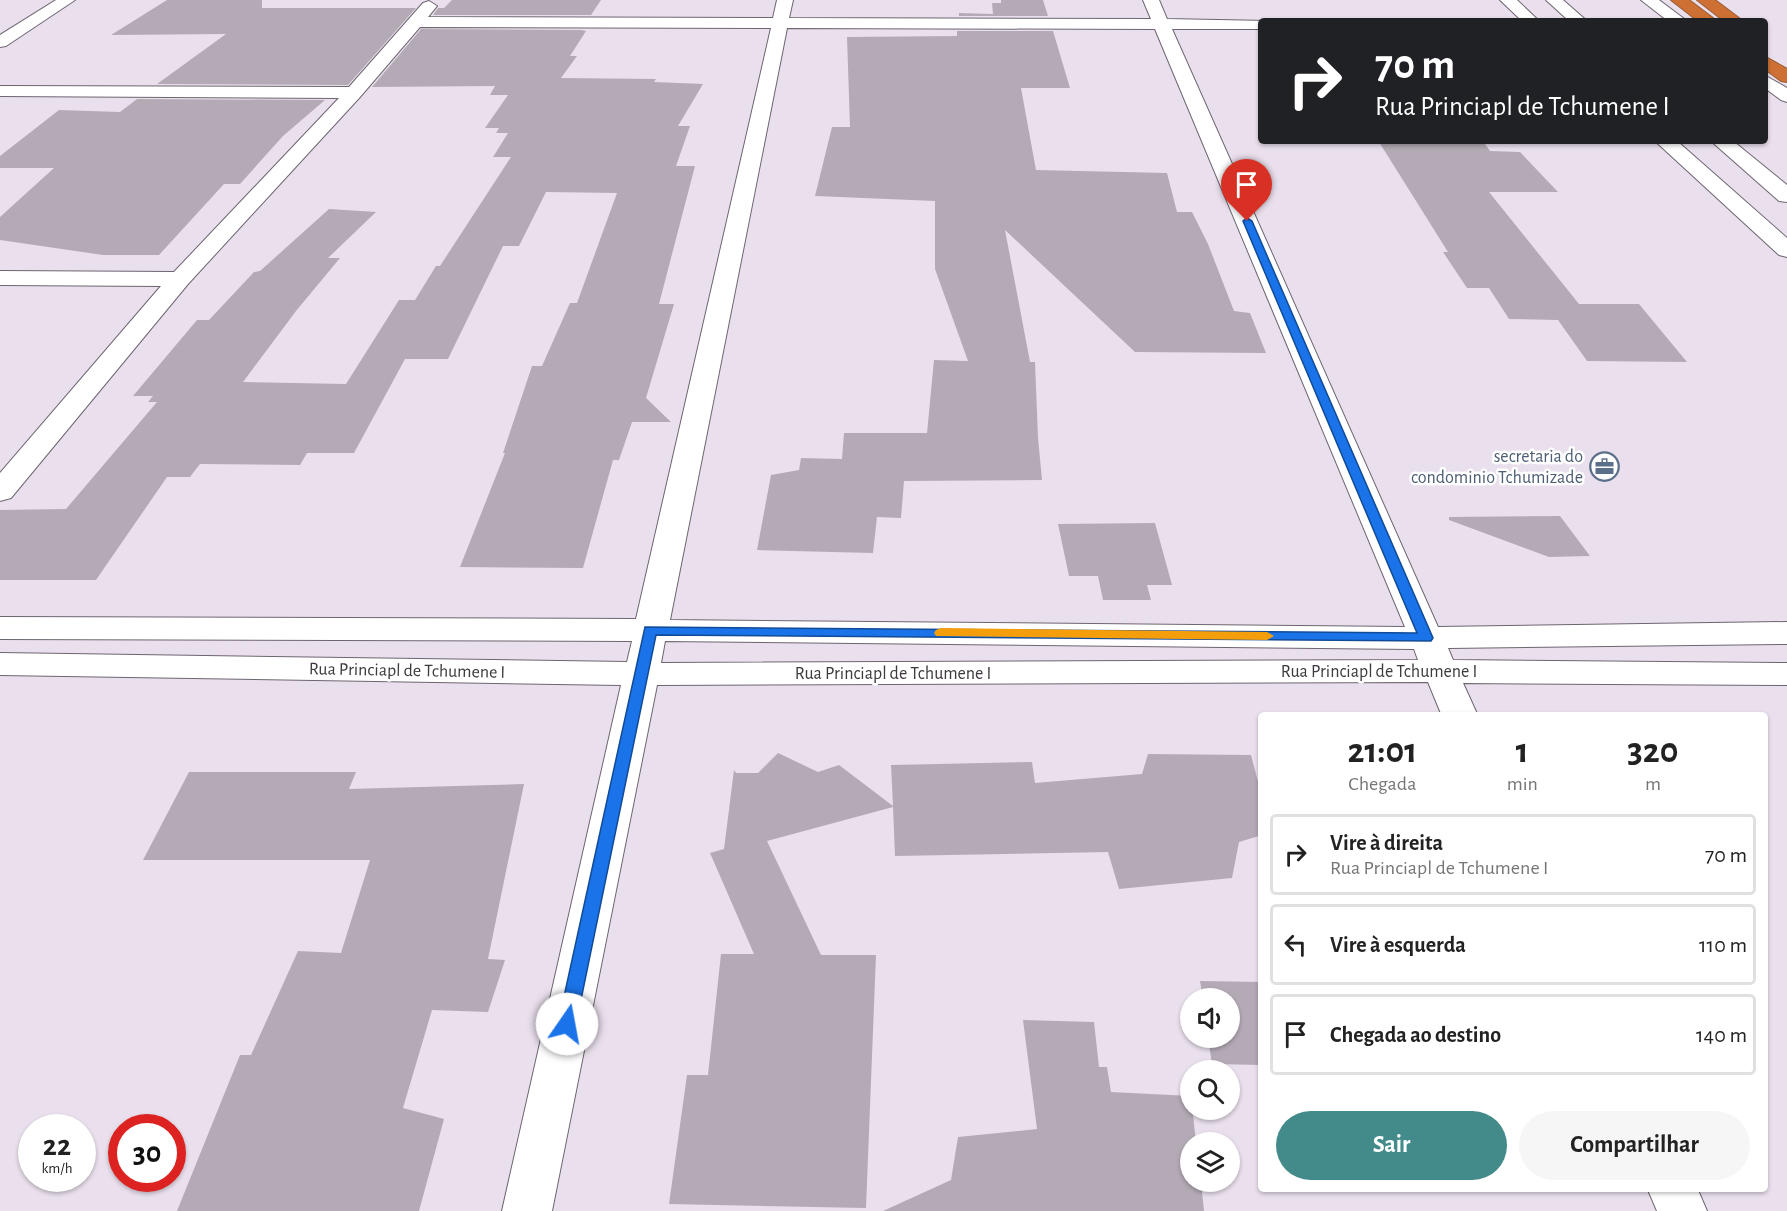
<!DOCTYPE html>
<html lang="pt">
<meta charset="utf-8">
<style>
:root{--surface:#fff;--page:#f6f6f6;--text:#222;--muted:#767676;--line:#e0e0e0;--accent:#438b8a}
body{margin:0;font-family:"Alegreya Sans",sans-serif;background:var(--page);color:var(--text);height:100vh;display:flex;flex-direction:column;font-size:22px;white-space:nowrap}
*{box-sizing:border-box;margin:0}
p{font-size:20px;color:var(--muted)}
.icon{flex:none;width:33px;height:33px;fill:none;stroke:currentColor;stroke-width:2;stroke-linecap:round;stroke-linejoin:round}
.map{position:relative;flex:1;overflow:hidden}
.drawer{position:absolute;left:1258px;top:712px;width:510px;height:480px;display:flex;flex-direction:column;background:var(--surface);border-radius:6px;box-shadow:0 2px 4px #0004}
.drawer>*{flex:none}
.banner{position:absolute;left:1258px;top:18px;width:510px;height:126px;border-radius:6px;box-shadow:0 2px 4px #0004;background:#202124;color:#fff;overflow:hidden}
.fabs{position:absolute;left:1180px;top:988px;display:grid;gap:12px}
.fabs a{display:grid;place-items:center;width:60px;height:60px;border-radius:50%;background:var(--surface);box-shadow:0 2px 4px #0004;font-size:30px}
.speed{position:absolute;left:18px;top:1114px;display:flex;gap:12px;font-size:30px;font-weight:700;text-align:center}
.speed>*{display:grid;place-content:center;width:78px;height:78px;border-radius:50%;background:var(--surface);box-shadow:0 2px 4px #0004;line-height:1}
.speed small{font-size:15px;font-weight:400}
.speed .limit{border:9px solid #d22;background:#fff;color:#111}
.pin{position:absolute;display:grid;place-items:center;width:51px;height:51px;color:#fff;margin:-62px -26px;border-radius:50% 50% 50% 0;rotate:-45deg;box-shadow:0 0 6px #0007}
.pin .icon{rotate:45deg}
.me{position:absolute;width:66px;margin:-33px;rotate:12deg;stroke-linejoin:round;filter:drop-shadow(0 0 4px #0008)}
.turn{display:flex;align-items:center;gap:21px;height:126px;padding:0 18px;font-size:27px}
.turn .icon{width:78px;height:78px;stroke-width:2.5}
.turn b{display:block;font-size:42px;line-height:51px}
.eta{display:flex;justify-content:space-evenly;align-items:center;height:102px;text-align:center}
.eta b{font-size:36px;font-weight:700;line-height:42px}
.primary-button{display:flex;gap:12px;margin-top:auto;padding:12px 18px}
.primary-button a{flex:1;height:69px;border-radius:36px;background:var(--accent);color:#fff;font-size:24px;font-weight:700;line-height:69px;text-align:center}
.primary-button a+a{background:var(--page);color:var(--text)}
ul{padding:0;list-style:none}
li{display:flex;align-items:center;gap:18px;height:81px;margin:0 12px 9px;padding:0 6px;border:3px solid var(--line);border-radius:6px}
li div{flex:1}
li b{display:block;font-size:22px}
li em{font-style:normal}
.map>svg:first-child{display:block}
.building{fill:#b4aab6}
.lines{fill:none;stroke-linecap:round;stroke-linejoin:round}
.minor-casing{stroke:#6d6570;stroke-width:2}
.highway-casing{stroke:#9b5d37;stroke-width:2}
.minor{fill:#fff;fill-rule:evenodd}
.highway{fill:#ce7033;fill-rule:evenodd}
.route{fill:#1a73e8;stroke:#114b97;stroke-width:1.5}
.slow{fill:#f59e0b}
.labels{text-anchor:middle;stroke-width:5;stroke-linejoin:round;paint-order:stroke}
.service-label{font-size:18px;fill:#4e5e75;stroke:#fff;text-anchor:end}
.street-label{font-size:18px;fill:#3d393e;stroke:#fff}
</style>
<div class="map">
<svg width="1787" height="1211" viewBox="0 0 1787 1211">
<rect width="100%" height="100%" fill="#eae0ed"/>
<g class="building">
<path d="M167,0H262V8H416L348,85L157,84L226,34L111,35Z"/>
<path d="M452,0H601L591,15H433L438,8H444Z"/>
<path d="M1001,0H1043L1048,16H959V13L993,14L992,3H1001Z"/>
<path d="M421,29L581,30L586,31L570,56H577L561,78L656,79L654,82L703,84L678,126H690L676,166H695L659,304H674L646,398L671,422H632L619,460H613L583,568L460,567L505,453H503L532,366H542L570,303H577L617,193L546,192L519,246H503L448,359H405L354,453H307L300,465L200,464L190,477H167L96,580H0V510L66,509L157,402H148L153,396H133L197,320H209L254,272L260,271L329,209L376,212L328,258H340L296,311L243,382L346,384L399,300H415L436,266H440L511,157H493L508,133H496L499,128H485L508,95H490L495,86L372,87Z"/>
<path d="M957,31H1053L1070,88H1021L1036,170L1167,173L1177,212H1192L1208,244L1234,311L1250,313L1266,353L1135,352L1005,230L1030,362H1035L1038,438L1042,480L904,481L901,518L877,517L873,553L757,550L771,475L799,470L801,458L842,459L844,433H927L934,360L968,361L935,269V201L815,196L832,127H850L847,37L957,36Z"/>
<path d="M137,99L325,100L283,136L240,184H224L159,255H103L0,240V217L54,168H0V156L59,110L120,112Z"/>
<path d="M1395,141H1483L1490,151L1520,152L1558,192H1489L1579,304H1639L1687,362L1587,361L1558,320L1509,319L1489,288H1467L1443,252H1448L1379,142Z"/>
<path d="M1560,516L1590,556L1549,557L1449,520V517Z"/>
<path d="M1155,523L1172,585H1147L1151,600H1103L1098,576H1069L1058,524Z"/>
<path d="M778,753L818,772L839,765L893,806L891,765L1032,762L1035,783L1142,774L1148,754L1251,755L1262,797V835L1239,842L1232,878L1119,889L1108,852L895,856L893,807L767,841L821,955H876L866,1208L669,1204L687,1075H708L721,954H754L710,853L724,849L734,770L736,773H758Z"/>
<path d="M189,772H356L349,789L524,784L488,959L505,960L488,1012L432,1010L403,1108L444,1119L419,1211H177L240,1055H251L298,951L341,953L370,860H143Z"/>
<path d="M1200,981L1262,982V1065L1212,1064L1208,1038H1230V999H1203Z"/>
<path d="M1023,1020L1094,1022L1099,1067H1107L1111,1092L1191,1096L1196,1143H1191V1182H1201L1204,1211H883L951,1180L958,1137L1037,1129Z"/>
</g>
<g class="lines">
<defs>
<g id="minor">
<path d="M56,0H75L6,46L0,47V35Z"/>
<path d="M777,0H793L789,18L1151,19L1143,0H1159L1167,19L1268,21H1262V29H1172L1438,627L1787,622V644L1448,648L1453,660L1787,663V685L1463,683L1478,716H1442L1428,682L657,685L552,1211H502L621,685L0,675V653L627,662L632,641L0,639V617L636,619L771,28L420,27L360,97L188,284L11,498L0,501V473L161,286L0,285V271L174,272L339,98L0,96V86L349,87L423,3L429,1L437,6L428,17L773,18ZM787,28L1155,29L1405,627L670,620ZM665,641L1414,649L1418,660L661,663Z"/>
<path d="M1500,0H1517L1539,21H1522Z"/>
<path d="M1546,0H1563L1587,21H1569Z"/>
<path d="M1641,0H1659L1687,21H1668Z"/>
<path d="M1766,76L1787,88V102L1781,100L1766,89Z"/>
<path d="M1655,141H1677L1787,238V257L1779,255Z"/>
<path d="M1711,141H1733L1787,185V202L1779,201Z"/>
<path d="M1648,1190H1698L1707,1211H1657Z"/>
</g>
<g id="highway">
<path d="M1671,0H1689L1717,21H1698Z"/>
<path d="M1697,0H1715L1743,21H1724Z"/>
<path d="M1766,57L1787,69V82L1781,81L1766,70Z"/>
</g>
</defs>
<use href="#minor" class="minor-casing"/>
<use href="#highway" class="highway-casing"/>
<use href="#minor" class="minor"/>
<use href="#highway" class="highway"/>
</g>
<path class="route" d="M1247,218L1252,221L1433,638L1431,641L656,635L576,1024L573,1030L567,1032L560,1030L558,1024L645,627L1417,633L1243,221Z"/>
<path class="slow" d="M941,628L1267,632L1274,636L1267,640L936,636L934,633L936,630Z"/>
<defs>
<symbol id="office-ring" viewBox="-11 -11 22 22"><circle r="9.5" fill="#fff" stroke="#5c6f8a" stroke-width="1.5"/><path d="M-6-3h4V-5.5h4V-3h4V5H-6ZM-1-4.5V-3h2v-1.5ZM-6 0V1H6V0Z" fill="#5c6f8a"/></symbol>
</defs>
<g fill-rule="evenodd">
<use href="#office-ring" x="1588" y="450" width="33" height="33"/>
</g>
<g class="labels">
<g class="service-label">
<text x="1583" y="462">secretaria do<tspan x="1583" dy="21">condominio Tchumizade</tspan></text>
</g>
<g class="street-label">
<text transform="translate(407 670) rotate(1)" y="6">Rua Princiapl de Tchumene I</text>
<text x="1379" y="677">Rua Princiapl de Tchumene I</text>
<text x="893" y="679">Rua Princiapl de Tchumene I</text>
</g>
</g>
</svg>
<div class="fabs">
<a><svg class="icon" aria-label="sound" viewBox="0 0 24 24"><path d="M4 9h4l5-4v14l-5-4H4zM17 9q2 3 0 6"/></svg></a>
<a><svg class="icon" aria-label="search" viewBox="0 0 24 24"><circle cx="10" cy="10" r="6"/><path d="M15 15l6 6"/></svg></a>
<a><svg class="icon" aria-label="layers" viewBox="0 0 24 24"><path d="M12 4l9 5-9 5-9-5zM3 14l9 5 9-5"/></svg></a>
</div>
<div class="speed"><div>22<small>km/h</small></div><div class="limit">30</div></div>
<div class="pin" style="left:1247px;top:221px;background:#d93025"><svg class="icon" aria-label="arrive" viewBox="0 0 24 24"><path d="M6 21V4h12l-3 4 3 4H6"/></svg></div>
<svg class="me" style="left:567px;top:1024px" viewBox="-20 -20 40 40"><circle r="19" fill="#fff"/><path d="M0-13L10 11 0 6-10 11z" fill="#1a73e8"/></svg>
<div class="banner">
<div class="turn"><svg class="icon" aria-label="right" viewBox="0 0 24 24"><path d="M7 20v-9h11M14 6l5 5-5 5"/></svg><div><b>70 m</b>Rua Princiapl de Tchumene I</div></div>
</div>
<section class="drawer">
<div class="eta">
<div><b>21:01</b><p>Chegada</p></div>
<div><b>1</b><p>min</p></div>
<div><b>320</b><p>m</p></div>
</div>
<ul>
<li><svg class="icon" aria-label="right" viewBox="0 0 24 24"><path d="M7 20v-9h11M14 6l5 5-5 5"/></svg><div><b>Vire à direita</b><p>Rua Princiapl de Tchumene I</p></div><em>70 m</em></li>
<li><svg class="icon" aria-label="left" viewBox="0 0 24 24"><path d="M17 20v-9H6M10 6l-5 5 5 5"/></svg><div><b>Vire à esquerda</b></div><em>110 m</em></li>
<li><svg class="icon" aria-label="arrive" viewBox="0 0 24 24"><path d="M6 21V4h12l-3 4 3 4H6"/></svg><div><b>Chegada ao destino</b></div><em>140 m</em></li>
</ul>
<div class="primary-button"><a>Sair</a><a>Compartilhar</a></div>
</section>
</div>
